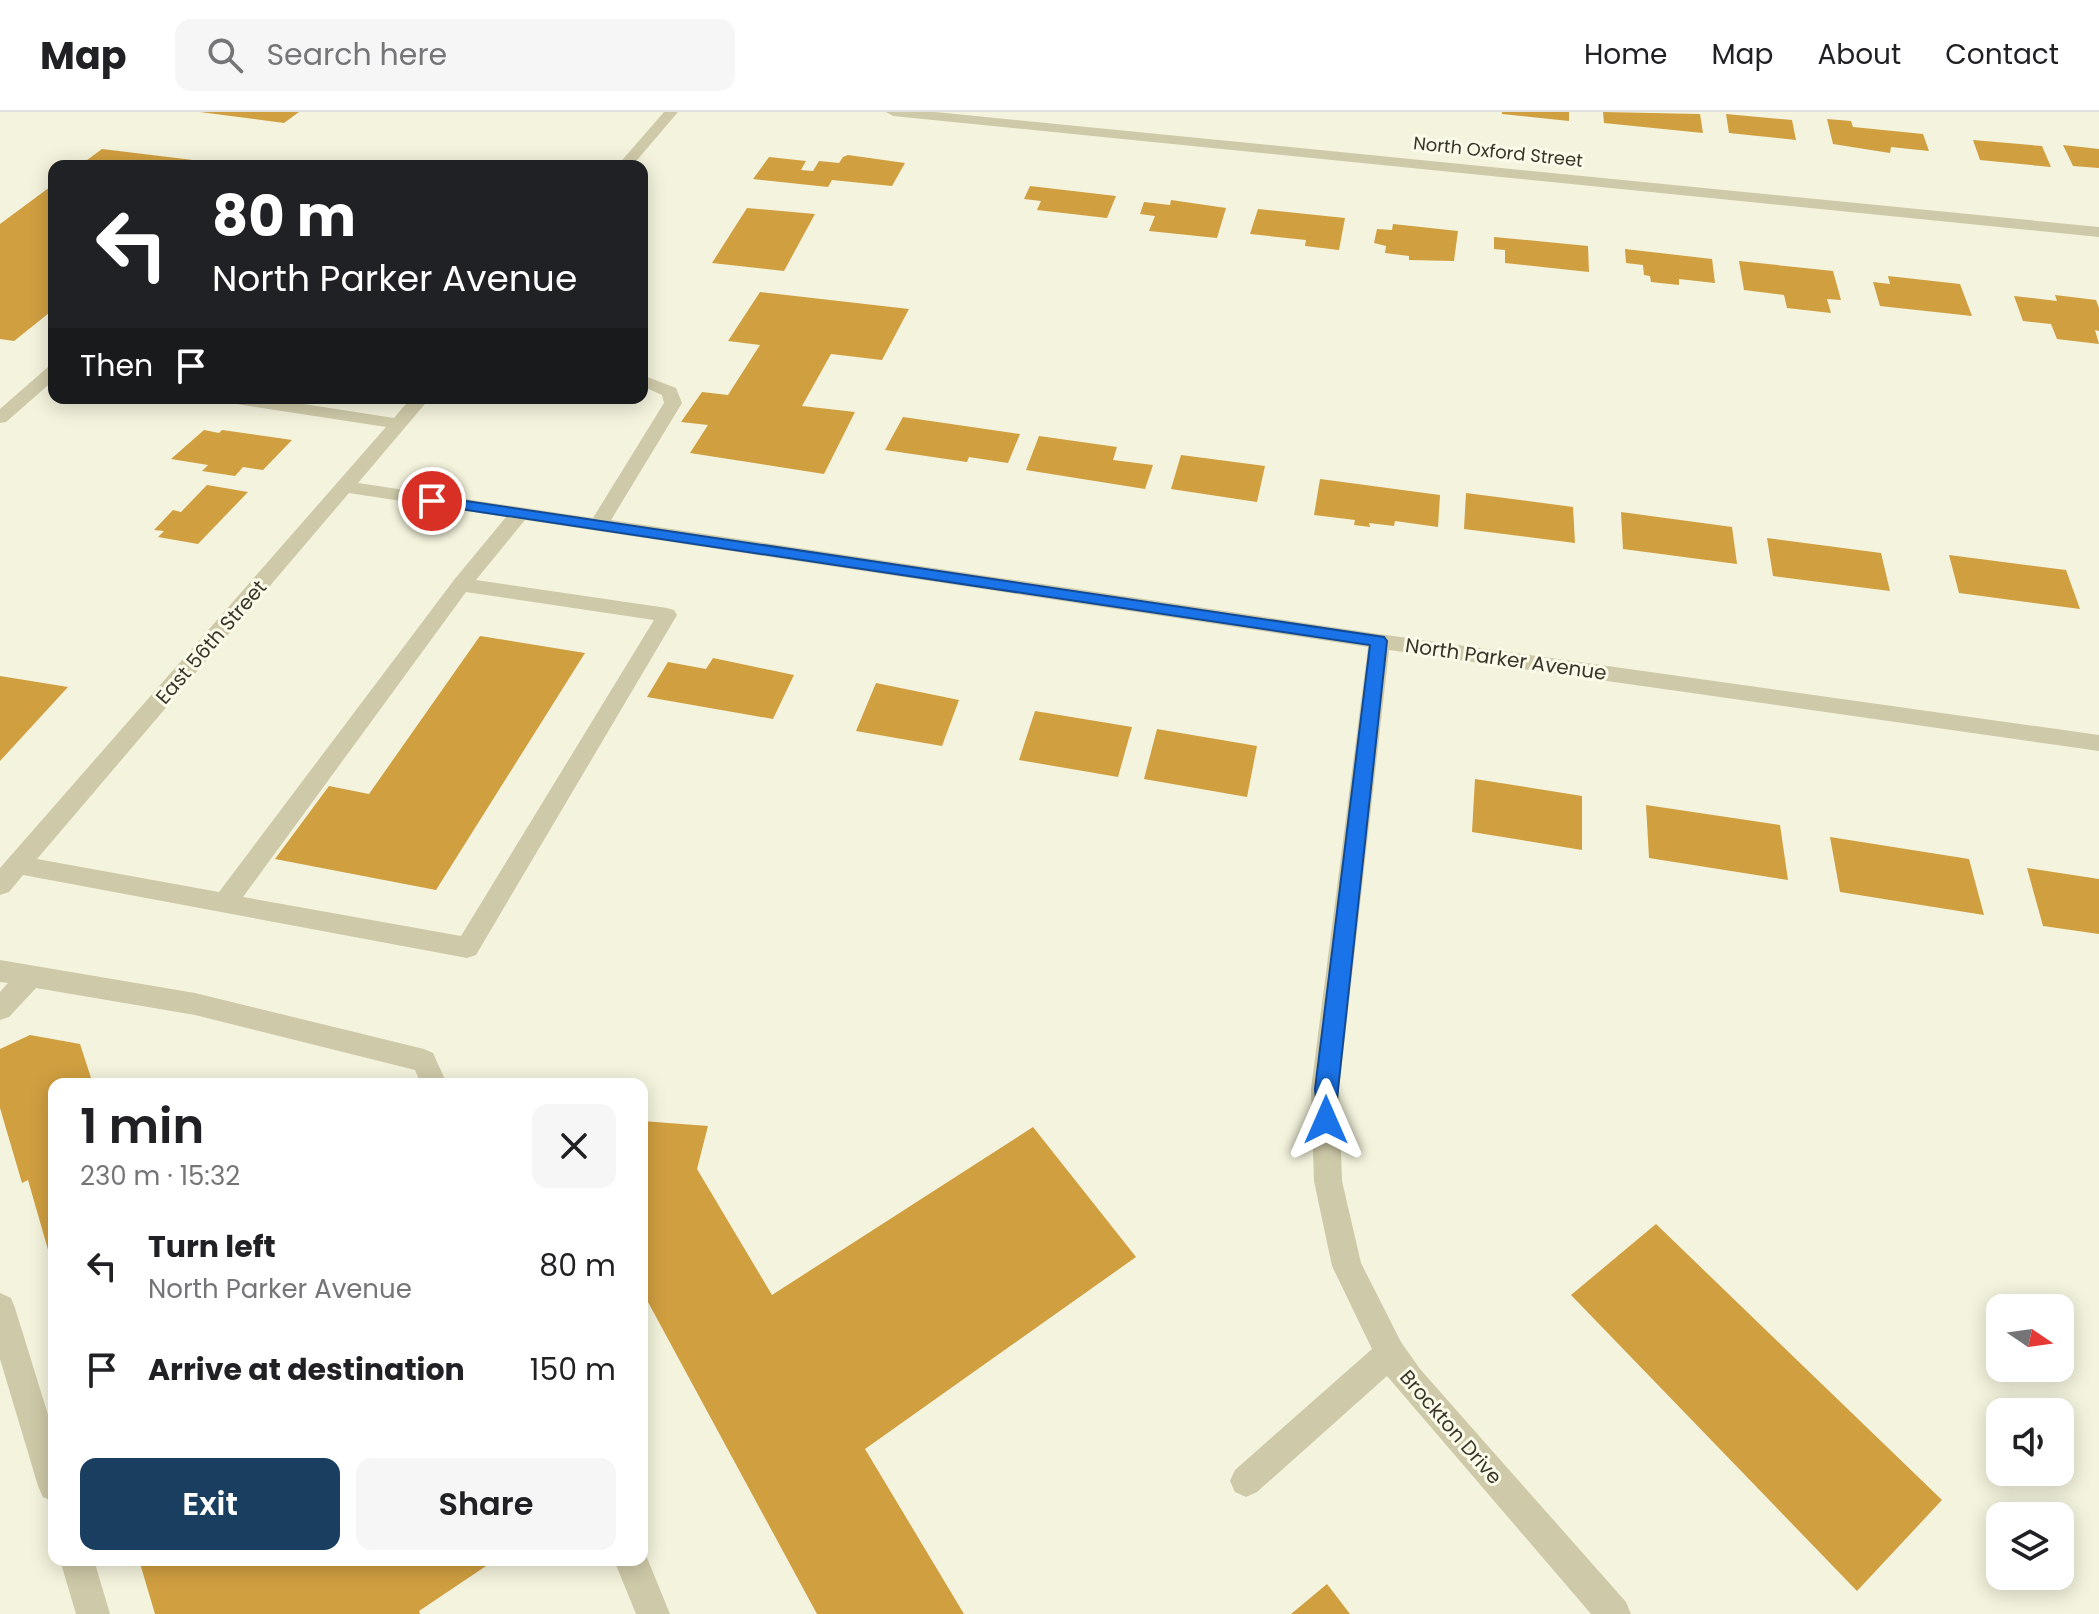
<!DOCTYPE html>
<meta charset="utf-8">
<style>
:root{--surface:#fff;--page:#f6f6f6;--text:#202124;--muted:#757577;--line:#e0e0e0;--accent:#1a3e60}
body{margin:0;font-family:Poppins,sans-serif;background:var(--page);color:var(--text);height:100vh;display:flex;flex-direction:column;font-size:30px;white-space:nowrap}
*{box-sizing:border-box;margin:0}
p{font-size:26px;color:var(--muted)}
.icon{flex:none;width:44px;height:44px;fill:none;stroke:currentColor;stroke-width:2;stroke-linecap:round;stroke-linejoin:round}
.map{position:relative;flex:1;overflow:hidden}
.side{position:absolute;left:48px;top:966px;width:600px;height:488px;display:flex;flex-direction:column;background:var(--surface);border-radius:16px;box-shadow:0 4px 20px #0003}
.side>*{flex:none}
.banner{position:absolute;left:48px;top:48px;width:600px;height:244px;border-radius:16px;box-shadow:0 4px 20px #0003;background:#202124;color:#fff;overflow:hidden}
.needle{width:52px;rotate:103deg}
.controls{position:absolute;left:1986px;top:1182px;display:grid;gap:16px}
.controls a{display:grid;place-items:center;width:88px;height:88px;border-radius:16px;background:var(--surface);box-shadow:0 4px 20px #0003;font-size:40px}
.pin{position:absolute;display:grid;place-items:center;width:68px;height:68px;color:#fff;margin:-34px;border:4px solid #fff;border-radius:50%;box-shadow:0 2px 8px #0007}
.me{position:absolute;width:88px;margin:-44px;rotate:0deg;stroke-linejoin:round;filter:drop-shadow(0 0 6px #0008)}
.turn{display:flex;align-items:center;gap:28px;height:168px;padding:0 32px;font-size:36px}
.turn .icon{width:104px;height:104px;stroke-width:2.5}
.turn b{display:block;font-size:56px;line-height:68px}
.then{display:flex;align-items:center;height:76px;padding:0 32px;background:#0003;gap:16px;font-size:30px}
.round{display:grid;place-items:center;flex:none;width:84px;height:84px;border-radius:16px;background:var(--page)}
.summary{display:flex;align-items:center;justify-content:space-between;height:136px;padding:0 32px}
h1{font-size:48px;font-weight:600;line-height:60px}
.primary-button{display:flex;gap:16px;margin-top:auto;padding:16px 32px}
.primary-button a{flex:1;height:92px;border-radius:16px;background:var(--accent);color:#fff;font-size:32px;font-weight:600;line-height:92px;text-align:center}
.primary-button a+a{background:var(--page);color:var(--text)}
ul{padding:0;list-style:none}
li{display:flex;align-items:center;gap:24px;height:104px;padding:0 32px}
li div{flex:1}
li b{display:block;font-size:30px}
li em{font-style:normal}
header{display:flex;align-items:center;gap:48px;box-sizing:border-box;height:112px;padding:0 40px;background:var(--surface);border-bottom:2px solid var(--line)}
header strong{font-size:38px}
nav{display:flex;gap:44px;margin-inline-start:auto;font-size:28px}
.search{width:560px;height:72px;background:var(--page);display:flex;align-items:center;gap:20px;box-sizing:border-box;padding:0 28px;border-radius:16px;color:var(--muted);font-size:30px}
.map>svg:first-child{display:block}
.building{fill:#d09f40}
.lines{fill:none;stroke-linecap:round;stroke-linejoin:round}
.minor{fill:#cec9a8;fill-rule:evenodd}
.route{fill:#1a73e8;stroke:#114b97;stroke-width:2}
.labels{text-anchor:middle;stroke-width:6;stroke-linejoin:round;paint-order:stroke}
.far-street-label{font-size:18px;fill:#3a3529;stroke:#fbfbea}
.street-label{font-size:20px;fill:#3a3529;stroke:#fbfbea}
</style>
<header>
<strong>Map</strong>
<div class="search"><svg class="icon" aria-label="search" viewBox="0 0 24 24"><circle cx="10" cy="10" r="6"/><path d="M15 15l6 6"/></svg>Search here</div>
<nav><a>Home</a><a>Map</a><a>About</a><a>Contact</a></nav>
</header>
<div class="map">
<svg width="2099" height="1502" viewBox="0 0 2099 1502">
<rect width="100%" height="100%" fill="#f4f3dd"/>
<g class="building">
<path d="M200,0H299L284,11Z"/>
<path d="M1502,0H1569V9L1502,2Z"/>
<path d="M1603,0L1700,2L1703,21L1604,11Z"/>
<path d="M1726,2L1792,8L1796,28L1729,21Z"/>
<path d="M1827,7L1851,9L1853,15L1923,22L1929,39L1891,35L1890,41L1833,32Z"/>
<path d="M1973,28L2042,34L2051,55L1980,48Z"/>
<path d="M2063,33L2099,37V56L2073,54Z"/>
<path d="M102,37L226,52V54H79Z"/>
<path d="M848,43L905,51L892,74L832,68L828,75L753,67L769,45L806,49L801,58L813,59L819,49L839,51L843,45Z"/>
<path d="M54,72V197L14,229L0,227V112Z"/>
<path d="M1030,74L1116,84L1107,106L1037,98L1041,89L1024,87Z"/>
<path d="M1171,88L1226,96L1217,126L1149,119L1155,104L1140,102L1144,90L1170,93Z"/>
<path d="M747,96L815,102L784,159L712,151Z"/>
<path d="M1258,97L1345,106L1339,138L1305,134L1306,128L1250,122Z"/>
<path d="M1393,112L1458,119L1454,149L1409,148V144L1385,141L1386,134L1374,131L1377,117L1392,118Z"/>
<path d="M1494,125L1588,134L1589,160L1505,151V138L1494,137Z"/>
<path d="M1625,137L1712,147L1715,171L1679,167V173L1651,170L1650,164L1644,163L1643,153L1626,151Z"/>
<path d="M1739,149L1833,159L1841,188L1827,187L1831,201L1787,196L1784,183L1744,178Z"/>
<path d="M1888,164L1960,172L1972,204L1880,194L1873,170L1890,172Z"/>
<path d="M760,180L909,197L882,248L831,242L802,294L855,300L824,362L690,341L708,313L681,310L702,280L728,283L760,233L728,229Z"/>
<path d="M2055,183L2096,188L2099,196V219L2095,218L2099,232L2057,227L2051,212L2023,209L2014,184L2057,189Z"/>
<path d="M903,305L1020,322L1008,351L969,345L967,350L885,338Z"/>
<path d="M204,318L219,321L222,318L292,328L263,358L243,355L235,364L202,359L208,353L171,347Z"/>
<path d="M1039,324L1117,335L1113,348L1153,353L1145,377L1026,358Z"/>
<path d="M1181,343L1265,354L1257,390L1171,377Z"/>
<path d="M1320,367L1440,383L1438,415L1395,409L1394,414L1369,411L1370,415L1354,413L1355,408L1314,403Z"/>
<path d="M207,373L248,380L198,432L158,425L164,419L154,418L173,398L181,400Z"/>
<path d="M1466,381L1573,395L1575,431L1464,417Z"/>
<path d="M1621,400L1732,415L1737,452L1623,437Z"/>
<path d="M1767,426L1881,441L1890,479L1773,464Z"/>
<path d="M1949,443L2066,458L2080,497L1959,481Z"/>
<path d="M480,524L585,541L436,778L275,747L329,674L369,682Z"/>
<path d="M713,546L794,563L773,607L647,585L668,550L706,557Z"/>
<path d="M0,564L68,575L0,649Z"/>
<path d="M876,571L959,588L942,634L856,619Z"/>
<path d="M1035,599L1132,615L1118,665L1019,648Z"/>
<path d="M1157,617L1257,634L1247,685L1144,667Z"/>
<path d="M1475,667L1582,684V738L1472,720Z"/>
<path d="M1646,693L1780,713L1788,768L1649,746Z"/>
<path d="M1830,725L1969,747L1984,803L1840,780Z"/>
<path d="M2027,756L2099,767V822L2043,814Z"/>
<path d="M30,923L80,932L93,972H54L53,1155L28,1068L22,1071L0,996V937Z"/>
<path d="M642,1009L708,1014L697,1057L772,1183L1033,1015L1136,1145L865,1337L964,1502H817L642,1179Z"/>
<path d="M1656,1112L1942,1388L1857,1479L1571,1183Z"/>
<path d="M139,1448H495L419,1499L420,1502H155Z"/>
<path d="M1327,1472L1350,1502H1291Z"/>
</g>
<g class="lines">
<g class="minor">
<path d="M664,0H678L632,54H617Z"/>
<path d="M886,0H935L2099,115V125L893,4Z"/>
<path d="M54,254V268L6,310L0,311V297L48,255Z"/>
<path d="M642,263L676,276L682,291L611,408L1379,522L2099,623V639L1389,538L1339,977L1342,1069L1361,1151L1401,1230L1420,1257L1626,1490L1631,1502H1591L1387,1264L1257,1380L1246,1385L1235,1380L1230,1369L1235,1358L1372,1237L1332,1154L1314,1069L1311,977L1368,535L525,408L476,468L667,496L674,498L677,503L476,843L467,846L23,763L9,780L0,783V756L386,315L230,291L221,286H265L394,306L411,286H430L358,371L593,406L664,291L662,283L642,274ZM349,381L506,405L454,468L219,780L37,747ZM466,480L654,508L461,824L243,785Z"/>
<path d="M0,848L195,881L424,937L433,941L447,972H421L415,958L195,903L36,876L9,905L0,908V880L8,871L0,870Z"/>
<path d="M0,1181L11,1186L15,1196L54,1322V1390L43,1385L38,1374L0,1247Z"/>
<path d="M642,1436H643L670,1502H636L614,1448H642Z"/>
<path d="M60,1448H94L110,1502H76Z"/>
</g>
</g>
<path class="route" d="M432,384L1384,525L1387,529L1334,1014L1326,1017L1319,1014L1315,977L1370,533L427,392L425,389Z"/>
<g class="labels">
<g class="far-street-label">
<text transform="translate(1498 40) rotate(6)" y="6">North Oxford Street</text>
</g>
<g class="street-label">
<text transform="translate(211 530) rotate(-49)" y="7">East 56th Street</text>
<text transform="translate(1506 547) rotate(8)" y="7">North Parker Avenue</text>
<text transform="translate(1451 1315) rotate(49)" y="7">Brockton Drive</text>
</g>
</g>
</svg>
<div class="controls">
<a><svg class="needle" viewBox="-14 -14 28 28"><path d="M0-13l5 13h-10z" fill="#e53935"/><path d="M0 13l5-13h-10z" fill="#757577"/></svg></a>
<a><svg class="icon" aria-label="sound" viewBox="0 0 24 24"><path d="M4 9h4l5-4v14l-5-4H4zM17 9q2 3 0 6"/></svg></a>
<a><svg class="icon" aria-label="layers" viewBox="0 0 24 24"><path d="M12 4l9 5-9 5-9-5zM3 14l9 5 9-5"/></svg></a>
</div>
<div class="pin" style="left:432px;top:389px;background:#d93025"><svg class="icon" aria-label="arrive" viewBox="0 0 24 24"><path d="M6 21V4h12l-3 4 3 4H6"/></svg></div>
<svg class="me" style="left:1326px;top:1008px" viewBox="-20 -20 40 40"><path d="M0-17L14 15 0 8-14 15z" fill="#1a73e8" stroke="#fff" stroke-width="4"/></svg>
<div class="banner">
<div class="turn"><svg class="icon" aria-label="left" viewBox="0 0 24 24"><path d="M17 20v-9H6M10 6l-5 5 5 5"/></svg><div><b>80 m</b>North Parker Avenue</div></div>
<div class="then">Then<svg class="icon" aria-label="arrive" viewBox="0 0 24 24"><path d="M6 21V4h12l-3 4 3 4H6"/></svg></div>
</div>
<section class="side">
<div class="summary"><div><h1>1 min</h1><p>230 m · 15:32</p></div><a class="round"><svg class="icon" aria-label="close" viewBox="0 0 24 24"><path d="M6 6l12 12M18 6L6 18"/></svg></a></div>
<ul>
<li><svg class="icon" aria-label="left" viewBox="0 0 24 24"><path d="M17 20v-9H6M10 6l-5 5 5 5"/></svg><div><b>Turn left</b><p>North Parker Avenue</p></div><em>80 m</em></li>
<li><svg class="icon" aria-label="arrive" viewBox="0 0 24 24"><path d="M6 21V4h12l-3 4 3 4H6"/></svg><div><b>Arrive at destination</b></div><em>150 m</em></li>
</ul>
<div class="primary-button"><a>Exit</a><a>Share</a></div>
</section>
</div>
